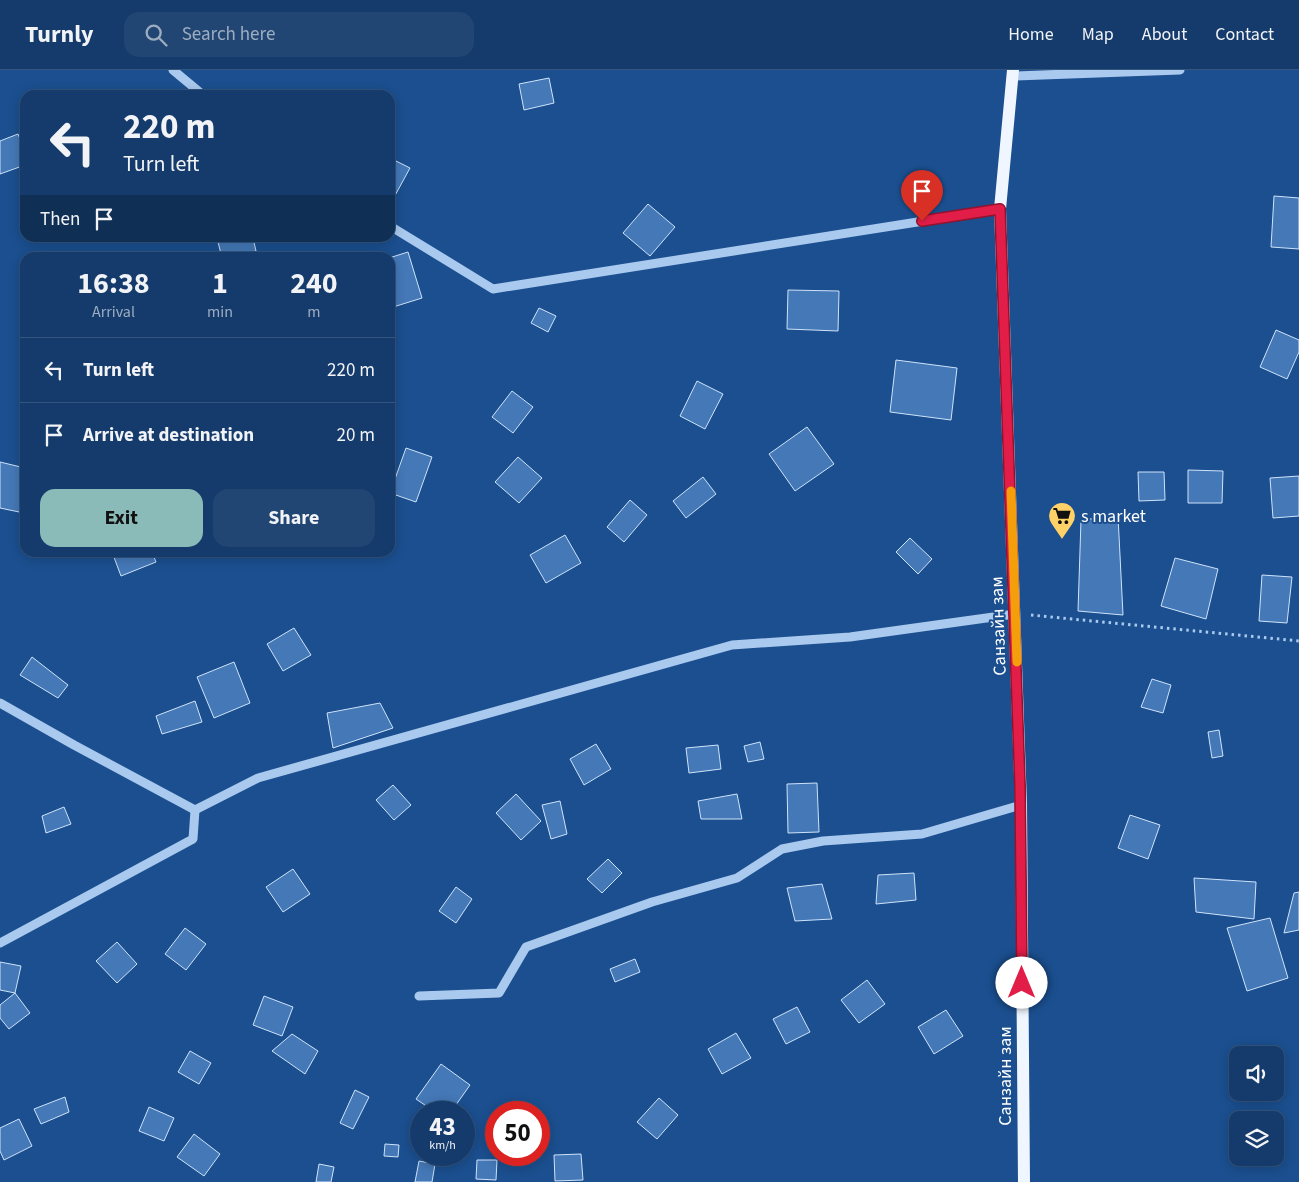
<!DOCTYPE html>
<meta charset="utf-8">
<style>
:root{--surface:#143b6b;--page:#214673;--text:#f1f3f6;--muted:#9dadc1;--line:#33557e;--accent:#8bbbb9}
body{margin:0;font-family:"Source Sans 3",sans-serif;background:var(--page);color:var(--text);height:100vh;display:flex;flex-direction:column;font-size:19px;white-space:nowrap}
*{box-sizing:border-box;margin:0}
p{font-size:16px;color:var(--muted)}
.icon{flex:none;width:28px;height:28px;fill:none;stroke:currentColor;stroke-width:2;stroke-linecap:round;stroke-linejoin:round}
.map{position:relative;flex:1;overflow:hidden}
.side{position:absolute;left:20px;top:182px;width:375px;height:305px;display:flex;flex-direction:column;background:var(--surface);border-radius:15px;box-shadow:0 2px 12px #0003,0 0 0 1px var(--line)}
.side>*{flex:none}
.banner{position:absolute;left:20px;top:20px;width:375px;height:152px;border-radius:15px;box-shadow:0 2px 12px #0003,0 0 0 1px var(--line);background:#143b6b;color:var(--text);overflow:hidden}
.fabs{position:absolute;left:1229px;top:976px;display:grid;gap:10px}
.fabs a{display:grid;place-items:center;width:55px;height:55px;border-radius:10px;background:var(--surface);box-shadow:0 2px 12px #0003,0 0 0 1px var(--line);font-size:25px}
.speed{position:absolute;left:410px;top:1031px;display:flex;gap:10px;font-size:25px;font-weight:700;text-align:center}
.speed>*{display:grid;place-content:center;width:65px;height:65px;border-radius:50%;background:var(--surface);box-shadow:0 2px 12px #0003,0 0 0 1px var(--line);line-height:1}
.speed small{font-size:12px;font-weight:400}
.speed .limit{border:8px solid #d22;background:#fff;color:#111}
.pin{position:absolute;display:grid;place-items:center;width:42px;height:42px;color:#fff;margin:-51px -21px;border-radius:50% 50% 50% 0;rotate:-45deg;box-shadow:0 0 5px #0007}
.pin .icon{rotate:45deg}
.me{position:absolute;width:55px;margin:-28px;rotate:0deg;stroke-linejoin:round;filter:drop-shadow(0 0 4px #0008)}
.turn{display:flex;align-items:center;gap:18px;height:105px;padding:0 20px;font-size:22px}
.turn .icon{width:65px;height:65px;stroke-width:2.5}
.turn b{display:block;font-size:35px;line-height:42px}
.then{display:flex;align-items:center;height:48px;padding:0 20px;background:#0003;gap:10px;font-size:19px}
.eta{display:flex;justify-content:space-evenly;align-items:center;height:85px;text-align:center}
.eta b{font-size:30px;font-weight:700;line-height:35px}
.button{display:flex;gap:10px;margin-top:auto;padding:10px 20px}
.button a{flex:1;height:58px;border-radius:15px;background:var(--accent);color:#111;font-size:20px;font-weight:700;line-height:58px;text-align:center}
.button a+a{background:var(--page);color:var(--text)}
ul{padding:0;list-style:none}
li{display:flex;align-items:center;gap:15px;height:65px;padding:0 20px;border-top:1px solid var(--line)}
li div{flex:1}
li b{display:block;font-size:19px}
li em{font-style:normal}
header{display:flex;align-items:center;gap:30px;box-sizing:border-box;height:70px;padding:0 25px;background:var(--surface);border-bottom:1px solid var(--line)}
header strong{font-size:24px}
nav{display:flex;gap:28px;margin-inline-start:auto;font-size:18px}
.search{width:350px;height:45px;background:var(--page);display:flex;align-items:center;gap:12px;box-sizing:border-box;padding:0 18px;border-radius:15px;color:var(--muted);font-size:19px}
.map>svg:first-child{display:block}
.building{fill:#4478b7;stroke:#cfe3fa}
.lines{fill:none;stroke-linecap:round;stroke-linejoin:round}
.path{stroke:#a9c9ee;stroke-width:3;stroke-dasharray:2.5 4;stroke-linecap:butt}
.minor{stroke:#a9c9ee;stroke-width:9}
.major{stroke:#f0f6ff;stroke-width:12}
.route-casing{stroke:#92132f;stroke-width:12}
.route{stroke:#e11d48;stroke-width:9}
.slow{stroke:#f59e0b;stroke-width:9}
.labels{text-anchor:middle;stroke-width:4;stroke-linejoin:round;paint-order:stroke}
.poi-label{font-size:18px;fill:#fff;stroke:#1b4f8f;text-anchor:start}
.street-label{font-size:18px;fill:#fff;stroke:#1b4f8f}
</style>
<header>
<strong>Turnly</strong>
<div class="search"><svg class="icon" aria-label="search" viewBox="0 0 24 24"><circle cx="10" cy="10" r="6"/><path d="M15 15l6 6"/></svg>Search here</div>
<nav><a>Home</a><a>Map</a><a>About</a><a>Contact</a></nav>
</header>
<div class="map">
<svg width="1299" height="1112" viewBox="0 0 1299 1112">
<rect width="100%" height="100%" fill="#1b4f8f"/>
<g class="building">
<path d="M549,8L554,33L524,40L519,14Z"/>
<path d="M18,64L25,81V95L0,104V71Z"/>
<path d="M390,88L410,98L392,131L390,130Z"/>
<path d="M1274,126L1299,128V179L1271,177Z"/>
<path d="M648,134L675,157L650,186L623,163Z"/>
<path d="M217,168H253L256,181L222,188Z"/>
<path d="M408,182L422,228L390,238L389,188Z"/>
<path d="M788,220L839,221L838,261L787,259Z"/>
<path d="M539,238L556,246L548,262L531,253Z"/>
<path d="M1276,260L1299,270V282L1287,309L1260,297Z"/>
<path d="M896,290L957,298L951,350L890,342Z"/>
<path d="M697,311L723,324L705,359L680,346Z"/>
<path d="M512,321L533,337L513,363L492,347Z"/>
<path d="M807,357L834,394L795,421L769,384Z"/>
<path d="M406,378L432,387L416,432L390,423Z"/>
<path d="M518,387L542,408L519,433L495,412Z"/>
<path d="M0,392L25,398L24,443L0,438Z"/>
<path d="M1188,400L1223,401L1222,433H1188Z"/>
<path d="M1138,402H1164L1165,430L1139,431Z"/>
<path d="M1299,406V446L1273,448L1270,408Z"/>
<path d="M703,407L716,424L686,448L673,431Z"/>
<path d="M630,430L647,445L624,472L607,457Z"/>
<path d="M1118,446L1123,545L1078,541L1081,450Z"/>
<path d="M565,465L581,493L546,513L530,485Z"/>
<path d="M910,468L932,489L918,504L896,482Z"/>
<path d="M112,482H152L156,492L121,506Z"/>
<path d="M1175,488L1218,499L1206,549L1161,536Z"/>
<path d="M1262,505L1292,507L1287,553L1259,551Z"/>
<path d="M294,558L311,585L283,601L267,574Z"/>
<path d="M32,587L68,615L58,628L20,605Z"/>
<path d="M234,592L250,633L214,648L197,607Z"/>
<path d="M1152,609L1171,615L1163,643L1141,637Z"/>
<path d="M195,631L202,652L162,664L156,646Z"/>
<path d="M380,633L393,658L333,678L327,643Z"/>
<path d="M1219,660L1223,686L1212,688L1208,662Z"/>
<path d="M760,672L764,689L748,692L744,676Z"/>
<path d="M596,674L611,699L584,715L570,689Z"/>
<path d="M718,675L721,699L689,703L686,678Z"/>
<path d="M817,713L819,762L788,763L787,714Z"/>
<path d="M393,715L411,735L394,750L376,730Z"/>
<path d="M516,724L541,751L521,770L496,743Z"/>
<path d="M737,724L742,749H701L698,731Z"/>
<path d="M560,731L567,764L551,769L542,735Z"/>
<path d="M64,737L71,754L46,763L42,746Z"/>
<path d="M1130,745L1160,755L1148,789L1118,778Z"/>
<path d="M608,789L622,803L602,823L587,809Z"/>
<path d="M293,799L310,824L283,842L266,817Z"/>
<path d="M914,803L916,830L876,834L878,805Z"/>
<path d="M1194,808L1256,812L1254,849L1196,842Z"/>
<path d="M822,814L832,849L795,851L787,818Z"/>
<path d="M456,817L472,829L456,853L439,841Z"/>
<path d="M1299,822V860L1284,863L1294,823Z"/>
<path d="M1270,848L1288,908L1247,921L1227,858Z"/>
<path d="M185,858L206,874L186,900L165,884Z"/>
<path d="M117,872L137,894L117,913L96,891Z"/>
<path d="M635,889L640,902L615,912L610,899Z"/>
<path d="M0,892L21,896L15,923L0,920Z"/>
<path d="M867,910L885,934L859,953L841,930Z"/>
<path d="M15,923L30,943L9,959L0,948V935Z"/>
<path d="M264,926L293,937L282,966L253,955Z"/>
<path d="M797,937L810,962L786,974L773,949Z"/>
<path d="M946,940L963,966L934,984L918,957Z"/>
<path d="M736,963L751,988L722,1004L708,979Z"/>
<path d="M292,964L318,981L305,1004L272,981Z"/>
<path d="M190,981L211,993L199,1014L178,1002Z"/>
<path d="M441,994L470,1015L451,1042H435L416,1029Z"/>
<path d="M355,1020L369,1027L353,1059L340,1053Z"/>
<path d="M65,1027L69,1042L41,1054L34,1039Z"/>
<path d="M659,1028L678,1045L657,1069L637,1052Z"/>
<path d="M503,1035L521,1041V1042H501Z"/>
<path d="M149,1037L174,1048L164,1071L139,1061Z"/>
<path d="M19,1049L32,1076L4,1090L0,1081V1058Z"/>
<path d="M194,1064L220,1084L204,1106L177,1087Z"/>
<path d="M385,1074L399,1075L398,1087L384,1086Z"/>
<path d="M581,1084L583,1110L555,1111L554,1085Z"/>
<path d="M477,1090H497L496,1110L476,1109Z"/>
<path d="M419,1091L435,1094L432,1112H415Z"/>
<path d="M319,1094L334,1097L331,1112H316Z"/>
</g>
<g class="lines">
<path class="path" d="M1031,545L1299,571"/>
<g class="minor">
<path d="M173,0L203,25"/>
<path d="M1013,6L1180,0"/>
<path d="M390,156L493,219L1000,139"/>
<path d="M0,633L74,675L195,740L258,708L732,575L850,567L1015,544"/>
<path d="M0,873L193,769L195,740"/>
<path d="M419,926L499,923L526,877L652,832L737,808L782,779L823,771L922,764L1021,735"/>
</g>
<path class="major" d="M1013,0L1000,139L1021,735L1024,1112"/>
</g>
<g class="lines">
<defs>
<path id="route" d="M922,151L1000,139L1020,716L1022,913"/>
</defs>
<use href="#route" class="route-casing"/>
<use href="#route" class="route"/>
<path class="slow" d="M1011,421L1017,592"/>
</g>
<defs>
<symbol id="supermarket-pin" viewBox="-11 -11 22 30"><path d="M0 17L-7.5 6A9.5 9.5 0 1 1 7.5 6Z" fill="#ffd166" stroke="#1b4f8f"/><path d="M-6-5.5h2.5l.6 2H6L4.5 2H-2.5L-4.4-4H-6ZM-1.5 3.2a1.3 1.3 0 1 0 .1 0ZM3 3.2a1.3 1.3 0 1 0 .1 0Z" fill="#111"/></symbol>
</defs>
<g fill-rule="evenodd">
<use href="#supermarket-pin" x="1046" y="430" width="32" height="43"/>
</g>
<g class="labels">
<g class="poi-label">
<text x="1081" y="452">s market</text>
</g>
<g class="street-label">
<text transform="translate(998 556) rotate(-92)" y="6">Санзайн зам</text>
<text transform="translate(1005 1006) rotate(-90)" y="6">Санзайн зам</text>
</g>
</g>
</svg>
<div class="fabs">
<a><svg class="icon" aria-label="sound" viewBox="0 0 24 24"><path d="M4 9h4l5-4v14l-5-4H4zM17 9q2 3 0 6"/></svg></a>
<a><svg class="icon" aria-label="layers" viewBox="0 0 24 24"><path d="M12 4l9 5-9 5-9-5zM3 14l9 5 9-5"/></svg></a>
</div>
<div class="speed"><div>43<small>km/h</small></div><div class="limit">50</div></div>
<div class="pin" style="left:922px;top:151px;background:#d93025"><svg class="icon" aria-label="arrive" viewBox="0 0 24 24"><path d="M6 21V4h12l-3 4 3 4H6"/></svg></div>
<svg class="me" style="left:1022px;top:913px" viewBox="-20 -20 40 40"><circle r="19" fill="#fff"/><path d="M0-13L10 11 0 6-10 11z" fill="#e11d48"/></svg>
<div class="banner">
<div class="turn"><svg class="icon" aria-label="left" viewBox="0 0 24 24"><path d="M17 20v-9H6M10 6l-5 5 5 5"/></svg><div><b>220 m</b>Turn left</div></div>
<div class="then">Then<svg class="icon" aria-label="arrive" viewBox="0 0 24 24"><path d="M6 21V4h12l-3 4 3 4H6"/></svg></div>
</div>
<section class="side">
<div class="eta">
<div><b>16:38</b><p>Arrival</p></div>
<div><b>1</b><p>min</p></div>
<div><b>240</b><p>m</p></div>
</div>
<ul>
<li><svg class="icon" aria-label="left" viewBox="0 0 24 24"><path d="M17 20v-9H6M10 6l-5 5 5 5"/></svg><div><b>Turn left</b></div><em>220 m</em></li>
<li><svg class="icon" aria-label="arrive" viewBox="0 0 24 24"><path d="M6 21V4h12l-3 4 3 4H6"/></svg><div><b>Arrive at destination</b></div><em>20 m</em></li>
</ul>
<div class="button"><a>Exit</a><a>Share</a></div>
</section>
</div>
